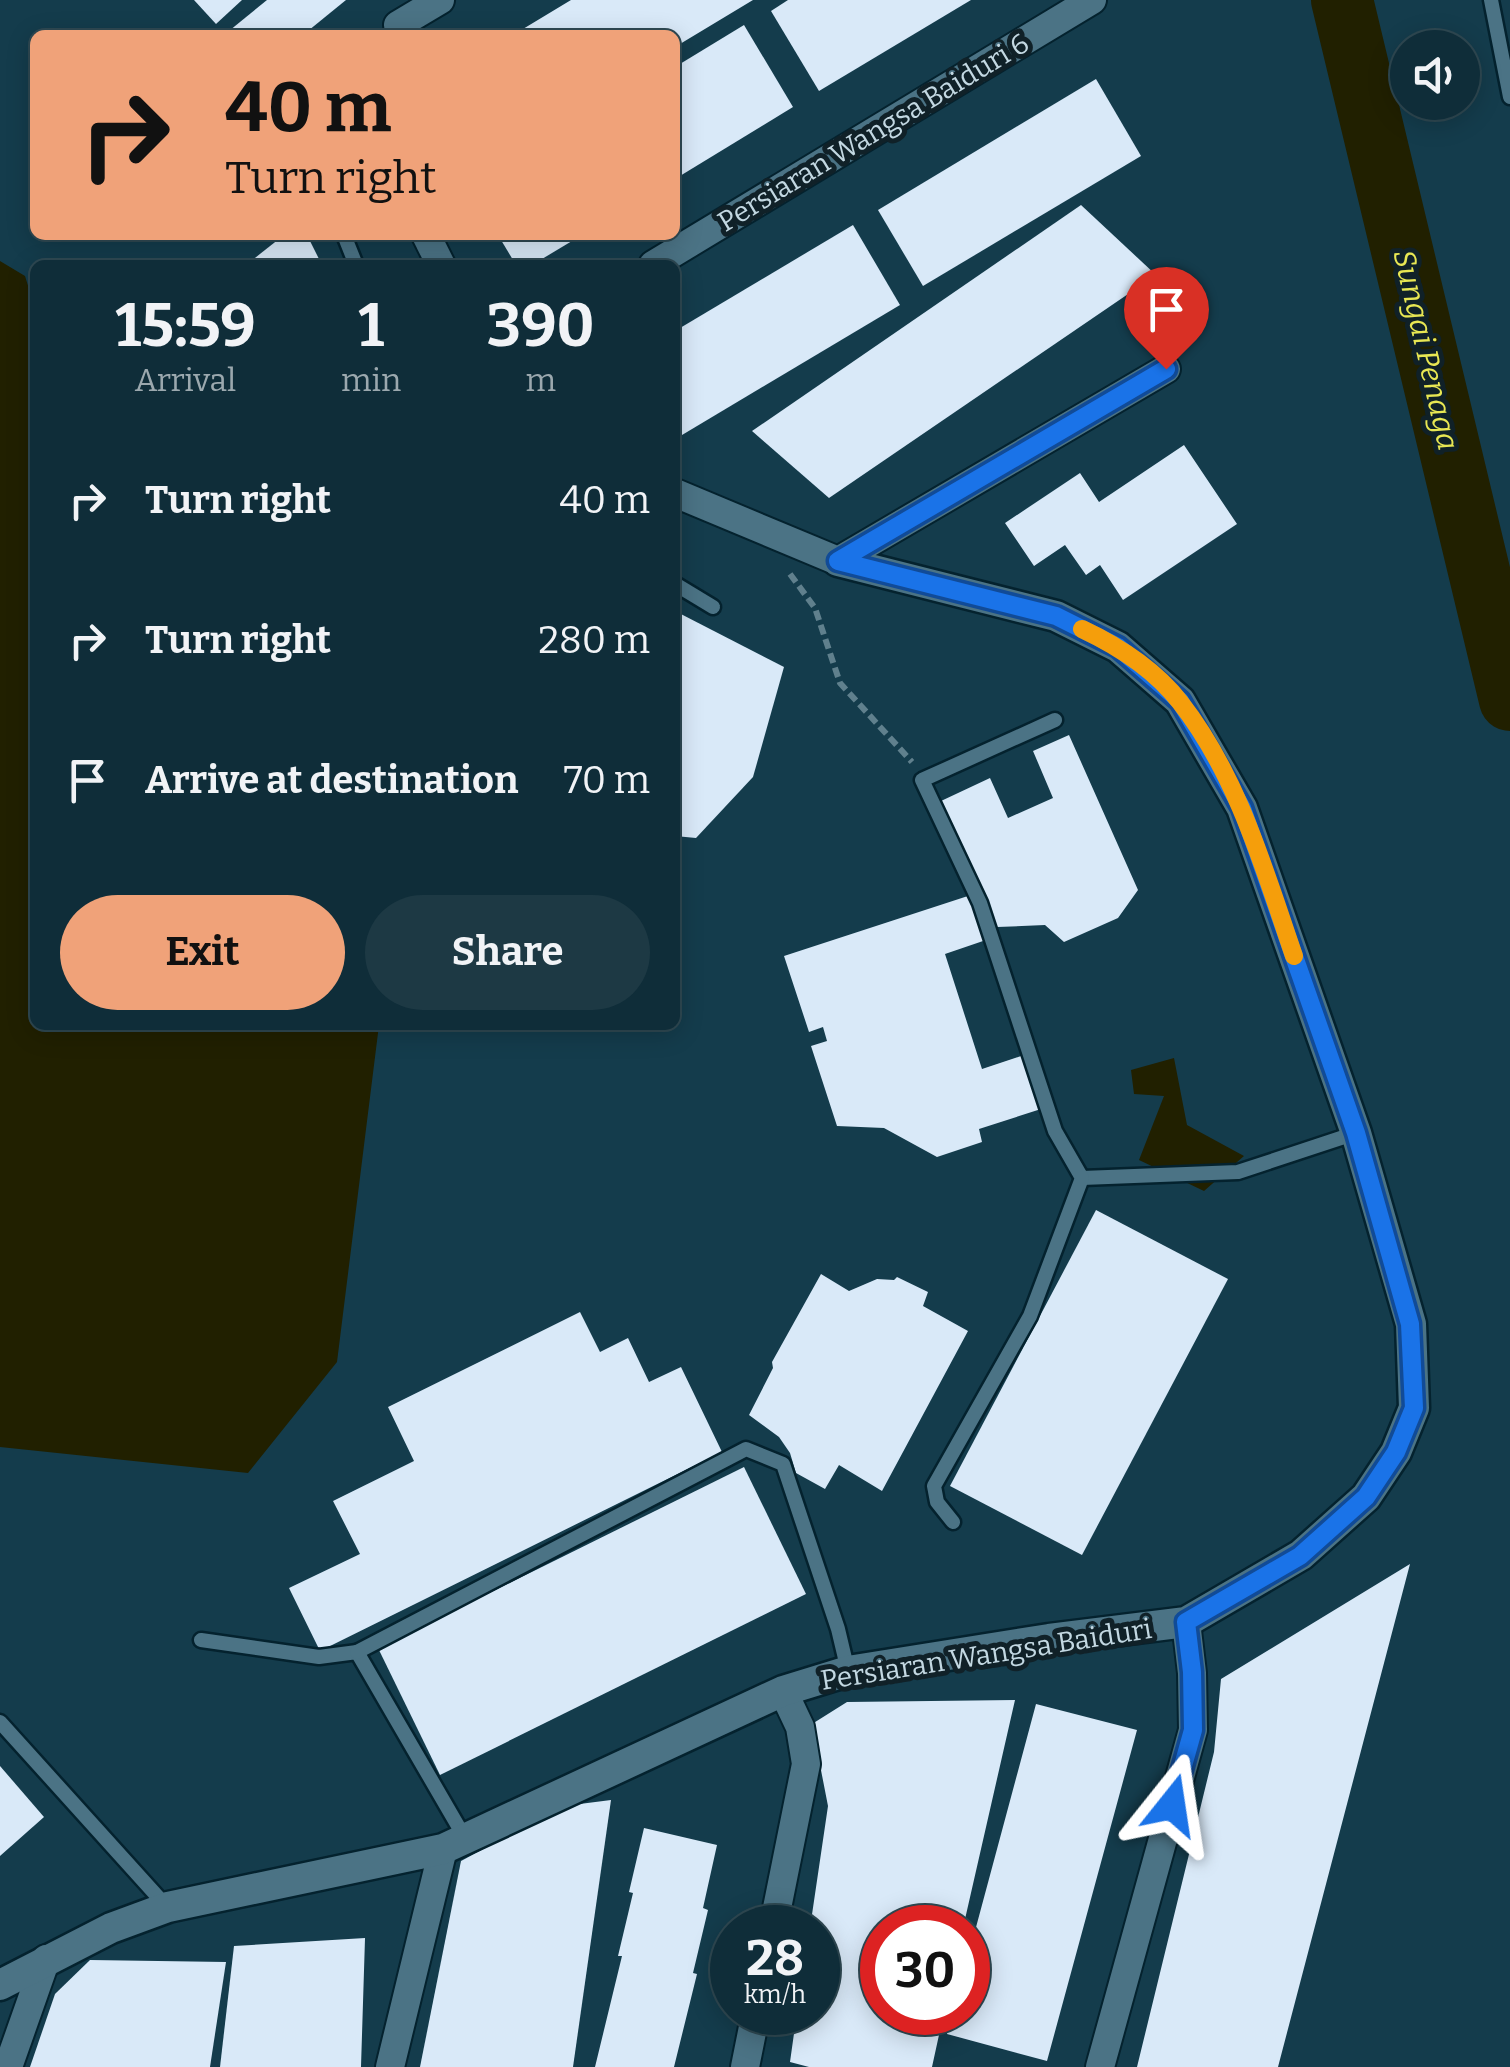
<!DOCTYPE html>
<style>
:root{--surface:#0f2d39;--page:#1d3944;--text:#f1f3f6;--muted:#9ba8ae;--line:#2f4953;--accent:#f0a279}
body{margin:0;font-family:Bitter,serif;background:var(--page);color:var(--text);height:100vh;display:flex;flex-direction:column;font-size:38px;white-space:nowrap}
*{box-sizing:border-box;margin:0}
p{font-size:32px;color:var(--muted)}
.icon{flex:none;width:55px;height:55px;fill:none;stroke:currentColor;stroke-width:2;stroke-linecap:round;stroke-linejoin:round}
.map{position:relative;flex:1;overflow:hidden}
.side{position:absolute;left:30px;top:260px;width:650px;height:770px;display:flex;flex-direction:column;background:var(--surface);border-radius:15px;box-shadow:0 5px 25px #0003,0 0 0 2px var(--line)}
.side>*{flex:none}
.banner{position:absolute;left:30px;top:30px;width:650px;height:210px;border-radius:15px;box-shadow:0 5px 25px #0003,0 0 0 2px var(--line);background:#f0a279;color:#111;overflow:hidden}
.controls{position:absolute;left:1390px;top:30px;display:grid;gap:20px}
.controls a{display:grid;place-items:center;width:90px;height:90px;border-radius:50%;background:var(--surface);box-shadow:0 5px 25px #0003,0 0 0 2px var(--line);font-size:50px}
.speed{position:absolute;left:710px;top:1905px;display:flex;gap:20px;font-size:50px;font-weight:700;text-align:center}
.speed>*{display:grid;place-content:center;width:130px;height:130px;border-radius:50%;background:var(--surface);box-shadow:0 5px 25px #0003,0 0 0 2px var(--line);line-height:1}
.speed small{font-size:25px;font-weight:400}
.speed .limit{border:15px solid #d22;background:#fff;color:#111}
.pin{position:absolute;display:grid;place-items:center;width:85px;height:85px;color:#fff;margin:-102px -42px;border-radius:50% 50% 50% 0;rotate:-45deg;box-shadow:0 0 10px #0007}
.pin .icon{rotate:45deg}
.me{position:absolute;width:110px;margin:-55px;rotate:15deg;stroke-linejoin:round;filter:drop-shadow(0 0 8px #0008)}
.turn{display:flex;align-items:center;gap:35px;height:210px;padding:0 30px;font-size:45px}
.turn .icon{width:130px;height:130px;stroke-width:2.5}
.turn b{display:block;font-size:70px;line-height:85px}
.eta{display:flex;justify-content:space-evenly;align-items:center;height:170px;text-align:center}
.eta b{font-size:60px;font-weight:700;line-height:70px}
.cta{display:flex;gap:20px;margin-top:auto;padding:20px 30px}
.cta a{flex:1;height:115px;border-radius:60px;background:var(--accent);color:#111;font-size:40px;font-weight:700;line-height:115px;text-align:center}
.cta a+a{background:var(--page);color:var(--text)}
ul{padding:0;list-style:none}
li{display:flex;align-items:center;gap:30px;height:140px;padding:0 30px}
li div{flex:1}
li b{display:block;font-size:38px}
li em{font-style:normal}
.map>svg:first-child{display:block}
.water{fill:#212000}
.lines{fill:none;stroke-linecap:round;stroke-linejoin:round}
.river{stroke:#212000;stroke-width:62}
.building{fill:#d9e9f8}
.lane-casing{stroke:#04222e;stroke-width:19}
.street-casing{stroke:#04222e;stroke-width:32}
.secondary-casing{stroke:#04222e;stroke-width:35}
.path{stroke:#60808d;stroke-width:6;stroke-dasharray:10 5;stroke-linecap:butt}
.lane{stroke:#4b7385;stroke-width:14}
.street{stroke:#4b7385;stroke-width:28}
.secondary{stroke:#4b7385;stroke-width:30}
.route-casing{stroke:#114b97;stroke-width:25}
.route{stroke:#1a73e8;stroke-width:18}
.slow{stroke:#f59e0b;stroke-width:18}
.labels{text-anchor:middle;stroke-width:10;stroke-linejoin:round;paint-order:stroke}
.street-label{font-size:28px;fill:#c3d8e2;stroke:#102128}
.water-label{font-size:30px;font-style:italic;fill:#e8e753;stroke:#102128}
</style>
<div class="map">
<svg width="1510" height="2067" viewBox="0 0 1510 2067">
<rect width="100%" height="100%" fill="#143c4c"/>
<g class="water">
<path d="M0,261L25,276L35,308V1025H379L337,1362L248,1473L0,1447Z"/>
<path d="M1174,1058L1187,1125L1244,1156L1204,1191L1139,1160L1164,1096L1134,1094L1131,1070Z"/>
</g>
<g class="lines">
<path class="river" d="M1342,0L1510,700"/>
</g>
<g class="building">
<path d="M194,0H242L216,24Z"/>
<path d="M267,0H346L303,35H224Z"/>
<path d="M571,0H753L675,47V35H513Z"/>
<path d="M788,0H971L819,91L771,11Z"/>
<path d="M744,25L793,107L675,179V67Z"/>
<path d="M1096,79L1141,156L923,286L878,210Z"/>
<path d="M1081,205L1156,275L829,498L752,431Z"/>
<path d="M853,225L900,305L677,438L675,331Z"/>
<path d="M284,235H307L322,265H246Z"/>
<path d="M498,235H582L532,265H516Z"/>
<path d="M1184,445L1237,524L1123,600L1100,565L1086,575L1065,545L1034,566L1005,523L1080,473L1099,502Z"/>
<path d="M675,611L784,667L753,777L696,838L675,836Z"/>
<path d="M1069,735L1138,890L1118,918L1064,942L1045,925L997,927L941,801L990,778L1008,818L1053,798L1033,751Z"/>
<path d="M971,895L986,940L945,954L982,1069L1024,1055L1041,1109L979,1129L982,1142L937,1157L884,1128L837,1126L811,1046L827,1041L823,1027L809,1032L784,956Z"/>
<path d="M1096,1210L1228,1279L1082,1555L950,1486Z"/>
<path d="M821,1274L849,1291L877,1279L894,1280L897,1277L928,1292L923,1306L968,1331L882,1491L839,1465L825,1489L796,1473L790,1453L779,1437L749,1415L773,1368L772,1362Z"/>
<path d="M580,1312L600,1352L628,1338L649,1382L681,1367L722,1452L320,1651L289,1588L360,1554L333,1501L414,1461L388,1407Z"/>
<path d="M744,1467L806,1594L440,1775L378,1648Z"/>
<path d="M1410,1564L1278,2067H1137L1214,1752L1221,1679Z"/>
<path d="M1015,1700L963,1928H882V2012H944L932,2067H809L790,2062L797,2012H818V1928H810L828,1806L812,1724L847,1702Z"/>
<path d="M1036,1704L1137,1730L1047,2061L947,2034L953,2012H968V1957Z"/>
<path d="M0,1766L44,1817L0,1856Z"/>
<path d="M611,1800L573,2067H420L461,1861L564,1806Z"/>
<path d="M644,1828L717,1845L703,1908L708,1910L693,1973L697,1974L674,2067H595L622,1956H618L633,1893L629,1892Z"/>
<path d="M365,1938L361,2067H220L234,1946Z"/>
<path d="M90,1960L226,1962L210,2067H30L55,1994Z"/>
</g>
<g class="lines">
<defs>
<g id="lane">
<path d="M1491,0L1510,97"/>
<path d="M344,235L356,265"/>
<path d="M675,584L713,607"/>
<path d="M1082,1178L1238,1172L1356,1133"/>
<path d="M953,1522L937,1502L934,1486L1030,1316L1082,1178L1055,1131L980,903L922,780L1055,720"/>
<path d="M201,1640L319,1657L357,1652L465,1838"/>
<path d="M357,1652L746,1449L783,1464L838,1629L848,1671"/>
<path d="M0,1722L167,1907"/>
</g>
<g id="street">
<path d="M398,25L440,0"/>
<path d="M426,235L441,265"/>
<path d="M653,265L1092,0"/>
<path d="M675,493L838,561L1166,369"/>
<path d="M773,1928L806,1764L800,1727L783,1691"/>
<path d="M8,2067L46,1959"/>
<path d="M390,2067L443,1849"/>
<path d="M745,2067L756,2012"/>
<path d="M1100,2067L1193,1730L1192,1673L1186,1622"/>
</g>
<path id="secondary" d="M0,1985L111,1928L168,1907L443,1849L783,1691L848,1671L1049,1639L1186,1622L1301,1555L1366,1497L1396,1452L1414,1408L1411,1324L1356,1133L1242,808L1180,701L1118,647L1056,616L838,561"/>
</defs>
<use href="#lane" class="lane-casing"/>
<use href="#street" class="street-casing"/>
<use href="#secondary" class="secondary-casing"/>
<path class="path" d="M790,574L815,608L840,683L912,762"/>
<use href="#lane" class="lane"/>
<use href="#street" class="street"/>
<use href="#secondary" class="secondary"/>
</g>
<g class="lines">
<defs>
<path id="route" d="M1166,369L838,561L1056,616L1118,647L1180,701L1242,808L1356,1133L1410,1324L1414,1408L1396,1452L1366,1497L1300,1556L1186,1622L1192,1672L1193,1730L1172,1805"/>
</defs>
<use href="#route" class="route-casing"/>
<use href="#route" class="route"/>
<path class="slow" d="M1082,629C1118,646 1155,670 1180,702C1238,776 1264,869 1294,956"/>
</g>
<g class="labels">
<g class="street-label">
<text transform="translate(873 132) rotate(-31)" y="10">Persiaran Wangsa Baiduri 6</text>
<text transform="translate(986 1654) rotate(-9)" y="10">Persiaran Wangsa Baiduri</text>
</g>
<g class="water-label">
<text transform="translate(1426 350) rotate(77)" y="10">Sungai Penaga</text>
</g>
</g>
</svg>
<div class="controls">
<a><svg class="icon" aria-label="sound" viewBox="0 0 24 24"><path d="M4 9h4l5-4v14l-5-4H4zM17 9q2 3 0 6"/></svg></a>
</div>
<div class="speed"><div>28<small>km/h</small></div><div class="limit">30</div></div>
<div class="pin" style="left:1166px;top:369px;background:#d93025"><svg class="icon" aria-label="arrive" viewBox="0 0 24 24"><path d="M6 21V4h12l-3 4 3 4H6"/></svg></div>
<svg class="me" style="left:1172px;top:1805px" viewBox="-20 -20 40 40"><path d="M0-17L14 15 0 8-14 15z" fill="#1a73e8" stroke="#fff" stroke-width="4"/></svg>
<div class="banner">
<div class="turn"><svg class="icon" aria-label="right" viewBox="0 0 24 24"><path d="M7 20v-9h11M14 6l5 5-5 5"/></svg><div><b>40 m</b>Turn right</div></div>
</div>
<section class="side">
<div class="eta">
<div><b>15:59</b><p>Arrival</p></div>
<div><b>1</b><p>min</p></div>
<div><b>390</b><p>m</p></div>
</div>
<ul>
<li><svg class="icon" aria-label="right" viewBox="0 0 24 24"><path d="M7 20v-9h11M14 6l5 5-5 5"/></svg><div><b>Turn right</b></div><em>40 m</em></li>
<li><svg class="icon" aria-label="right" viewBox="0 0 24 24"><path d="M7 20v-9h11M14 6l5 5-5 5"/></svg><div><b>Turn right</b></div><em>280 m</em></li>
<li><svg class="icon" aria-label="arrive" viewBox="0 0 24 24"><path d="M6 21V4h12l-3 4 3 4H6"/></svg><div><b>Arrive at destination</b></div><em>70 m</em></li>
</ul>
<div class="cta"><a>Exit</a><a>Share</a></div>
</section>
</div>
